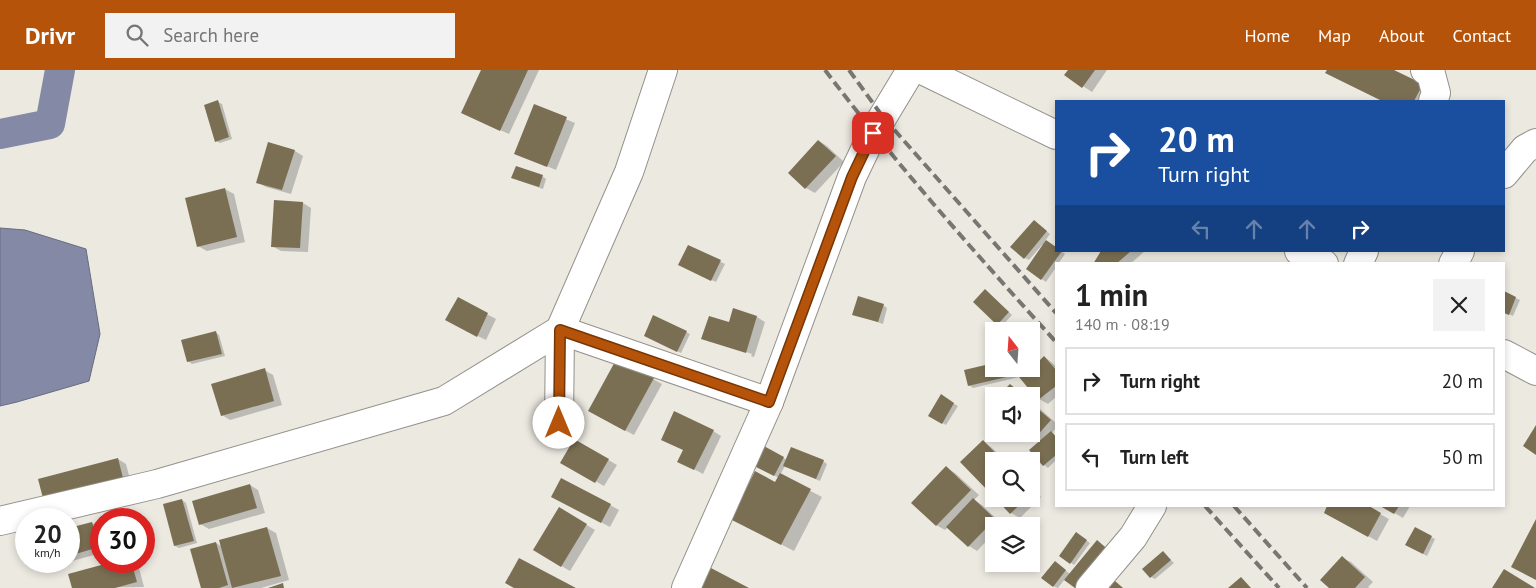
<!DOCTYPE html>
<meta charset="utf-8">
<style>
:root{--surface:#fff;--page:#f2f2f2;--text:#222;--muted:#767676;--line:#e0e0e0;--accent:#b45309}
body{margin:0;font-family:"PT Sans",sans-serif;background:var(--page);color:var(--text);height:100vh;display:flex;flex-direction:column;font-size:19px;white-space:nowrap}
*{box-sizing:border-box;margin:0}
p{font-size:16px;color:var(--muted)}
.icon{flex:none;width:28px;height:28px;fill:none;stroke:currentColor;stroke-width:2;stroke-linecap:round;stroke-linejoin:round}
.map{position:relative;flex:1;overflow:hidden}
.sheet{position:absolute;left:1055px;top:192px;width:450px;height:245px;display:flex;flex-direction:column;background:var(--surface);border-radius:0px;box-shadow:0 2px 8px #0003}
.sheet>*{flex:none}
.top-card{position:absolute;left:1055px;top:30px;width:450px;height:152px;border-radius:0px;box-shadow:0 2px 8px #0003;background:#1a4fa0;color:#fff;overflow:hidden}
.needle{width:32px;rotate:343deg}
.tools{position:absolute;left:985px;top:252px;display:grid;gap:10px}
.tools a{display:grid;place-items:center;width:55px;height:55px;border-radius:0px;background:var(--surface);box-shadow:0 2px 8px #0003;font-size:25px}
.speed{position:absolute;left:15px;top:438px;display:flex;gap:10px;font-size:25px;font-weight:700;text-align:center}
.speed>*{display:grid;place-content:center;width:65px;height:65px;border-radius:50%;background:var(--surface);box-shadow:0 2px 8px #0003;line-height:1}
.speed small{font-size:12px;font-weight:400}
.speed .limit{border:8px solid #d22;background:#fff;color:#111}
.pin{position:absolute;display:grid;place-items:center;width:42px;height:42px;color:#fff;margin:-21px;border-radius:10px;box-shadow:0 2px 8px #0006}
.me{position:absolute;width:55px;margin:-28px;rotate:0deg;stroke-linejoin:round;filter:drop-shadow(0 0 4px #0008)}
.turn{display:flex;align-items:center;gap:18px;height:105px;padding:0 20px;font-size:22px}
.turn .icon{width:65px;height:65px;stroke-width:2.5}
.turn b{display:block;font-size:35px;line-height:42px}
.lanes{display:flex;align-items:center;height:48px;padding:0 20px;background:#0003;justify-content:center;gap:25px;direction:ltr}
.lanes .off{opacity:.35}
.round{display:grid;place-items:center;flex:none;width:52px;height:52px;border-radius:0px;background:var(--page)}
.headline{display:flex;align-items:center;justify-content:space-between;height:85px;padding:0 20px}
h1{font-size:30px;font-weight:600;line-height:38px}
ul{padding:0;list-style:none}
li{display:flex;align-items:center;gap:15px;height:68px;margin:0 10px 8px;padding:0 10px;border:2px solid var(--line);border-radius:0px}
li div{flex:1}
li b{display:block;font-size:19px}
li em{font-style:normal}
header{display:flex;align-items:center;gap:30px;box-sizing:border-box;height:70px;padding:0 25px;background:var(--accent);color:#fff}
header strong{font-size:24px}
nav{display:flex;gap:28px;margin-inline-start:auto;font-size:18px}
.search{width:350px;height:45px;background:var(--page);display:flex;align-items:center;gap:12px;box-sizing:border-box;padding:0 18px;border-radius:0px;color:var(--muted);font-size:19px}
.map>svg:first-child{display:block}
.water{fill:#8489a6;stroke:#686c7f}
.shadow{fill:#0003}
.lines{fill:none;stroke-linecap:round;stroke-linejoin:round}
.canal{stroke:#8489a6;stroke-width:30}
.building{fill:#7b6f53}
.minor-casing{stroke:#94918b;stroke-width:30}
.major-casing{stroke:#94918b;stroke-width:30}
.minor{stroke:#fff;stroke-width:28}
.major{stroke:#fff;stroke-width:28}
.rail{stroke:#787671;stroke-width:4;stroke-dasharray:10 5;stroke-linecap:butt}
.route-casing{stroke:#753606;stroke-width:12}
.route{stroke:#b45309;stroke-width:9}
</style>
<header>
<strong>Drivr</strong>
<div class="search"><svg class="icon" aria-label="search" viewBox="0 0 24 24"><circle cx="10" cy="10" r="6"/><path d="M15 15l6 6"/></svg>Search here</div>
<nav><a>Home</a><a>Map</a><a>About</a><a>Contact</a></nav>
</header>
<div class="map">
<svg width="1536" height="518" viewBox="0 0 1536 518">
<rect width="100%" height="100%" fill="#ece9e1"/>
<path class="water" d="M0,158L25,160L86,179L100,264L89,311L17,332L0,336Z"/>
<g class="shadow">
<path d="M482,0H539L509,64L471,47Z"/>
<path d="M1069,0H1107L1092,22L1066,5Z"/>
<path d="M1329,0H1391L1422,16L1425,31H1383L1336,8Z"/>
<path d="M218,32L222,34L232,69L220,73L216,71Z"/>
<path d="M535,36L575,53L556,100L516,83Z"/>
<path d="M819,71L827,76L844,92L815,123L806,118L789,103Z"/>
<path d="M295,81L303,86L291,124L266,117L257,112Z"/>
<path d="M542,106L546,109L543,119L517,110Z"/>
<path d="M225,119L234,124L245,172L207,181L198,176Z"/>
<path d="M303,133L311,138L308,182L281,181L272,176Z"/>
<path d="M1038,154L1050,164L1045,171L1056,178V181H1061L1065,184L1058,194H1056V197L1046,212L1027,199L1043,176L1042,175L1029,190L1025,188Z"/>
<path d="M689,176L725,194L716,212L684,197Z"/>
<path d="M1103,181H1145L1130,194H1094Z"/>
<path d="M986,221L1012,245L1002,256L997,254Z"/>
<path d="M1504,223L1520,230L1513,246L1504,242Z"/>
<path d="M458,229L496,249L486,270L455,255Z"/>
<path d="M883,235L887,238L883,254L854,244Z"/>
<path d="M734,240L757,247L765,252L754,287L751,286L752,284L710,270V272L703,268L730,254Z"/>
<path d="M215,262L219,265L225,286L192,294L188,291Z"/>
<path d="M686,262L690,264L681,283L649,268Z"/>
<path d="M1045,287L1056,296V327L1048,334L1039,329L1021,307Z"/>
<path d="M994,299H1017L1019,307L973,318L969,315Z"/>
<path d="M264,300L273,305L282,335L230,350L222,345Z"/>
<path d="M653,309L662,314L634,365L598,346Z"/>
<path d="M1010,315L1018,320L1025,326H1000Z"/>
<path d="M941,326L958,336L946,355L930,346Z"/>
<path d="M1031,331L1056,353V358L1052,363L1056,366V390L1048,398L1044,395L1040,372L1029,364H1031Z"/>
<path d="M713,361L721,366L703,404L688,396Z"/>
<path d="M574,370L617,395L604,416L562,392Z"/>
<path d="M983,372L991,377L1006,391H994Z"/>
<path d="M760,376L787,390L823,391L827,394L820,411L785,396L780,405L822,427L794,481L738,452L747,419L776,413L779,408L751,393Z"/>
<path d="M118,389L126,394L133,421L40,409Z"/>
<path d="M947,398L955,403L979,425L974,430L982,435L1002,454L1000,456H994V463L977,481L969,476L948,457L945,460L936,455Z"/>
<path d="M250,415L258,420L265,443L209,459L200,454Z"/>
<path d="M1031,417L1041,427L1020,448L1011,443L998,429H1031Z"/>
<path d="M182,430L186,433L197,473L179,478L175,476Z"/>
<path d="M561,431L610,435L619,440L610,457Z"/>
<path d="M1366,436L1389,449L1377,471L1325,442Z"/>
<path d="M1383,436H1410L1403,448Z"/>
<path d="M560,439L595,460L570,501L535,480Z"/>
<path d="M92,453L101,458V483L47,498L39,493L38,491H69V460Z"/>
<path d="M267,458L276,463L289,510L261,518H202L216,473L223,477Z"/>
<path d="M1415,459L1435,469L1427,486L1407,475Z"/>
<path d="M1080,466L1090,473L1074,495L1070,492Z"/>
<path d="M1097,471L1120,488L1106,505L1123,518H1077L1065,509L1058,518L1053,516L1059,495L1070,504Z"/>
<path d="M1163,483L1174,493L1155,509L1151,507Z"/>
<path d="M1342,488L1351,492L1373,512L1368,517L1370,518H1330Z"/>
<path d="M121,491H134L138,494L144,517L73,518Z"/>
</g>
<g class="lines">
<path class="canal" d="M0,64L50,54L60,0"/>
</g>
<g class="building">
<path d="M481,0H528L500,61L461,43Z"/>
<path d="M1068,0H1095L1082,18L1064,5Z"/>
<path d="M1327,0H1394L1423,14L1414,31H1382L1325,3Z"/>
<path d="M218,30L229,67L215,72L204,35Z"/>
<path d="M534,34L567,47L547,97L514,84Z"/>
<path d="M818,70L836,86L805,119L788,103Z"/>
<path d="M268,72L295,80L282,120L256,113Z"/>
<path d="M516,96L543,105L539,117L511,108Z"/>
<path d="M225,118L237,167L197,177L185,128Z"/>
<path d="M274,130L303,132L300,178L271,177Z"/>
<path d="M1034,150L1047,161L1024,189L1010,177Z"/>
<path d="M1046,170L1056,177V181H1062L1041,210L1026,199Z"/>
<path d="M688,175L721,190L711,211L678,195Z"/>
<path d="M1101,181H1131L1116,194H1093Z"/>
<path d="M985,219L1009,242L997,255L973,232Z"/>
<path d="M1504,221L1516,227L1509,245L1504,243Z"/>
<path d="M858,226L884,234L878,252L852,245Z"/>
<path d="M458,227L488,243L477,267L445,250Z"/>
<path d="M733,238L757,246L746,283L701,269L709,246L729,252Z"/>
<path d="M653,245L687,261L677,282L644,266Z"/>
<path d="M216,261L222,284L187,292L181,270Z"/>
<path d="M1044,286L1056,300V316L1038,330L1019,307L1031,299Z"/>
<path d="M617,288L654,308L625,361L588,341Z"/>
<path d="M994,293V299H1014L1015,305L968,316L964,300Z"/>
<path d="M265,298L274,331L221,346L211,314Z"/>
<path d="M1010,314L1024,326H998Z"/>
<path d="M941,324L954,333L942,354L928,346Z"/>
<path d="M1031,333L1051,350L1034,369L1027,364H1031Z"/>
<path d="M674,341L714,360L694,400L677,392L683,380L661,370Z"/>
<path d="M1536,355V385L1523,376Z"/>
<path d="M1051,361L1056,367V385L1043,396L1029,380Z"/>
<path d="M574,369L609,389L595,413L560,393Z"/>
<path d="M983,370L1003,391H994V427L960,392Z"/>
<path d="M760,374L784,387L774,406L750,394Z"/>
<path d="M791,377L824,390L816,409L783,396Z"/>
<path d="M118,388L125,416L45,436L38,409Z"/>
<path d="M946,396L971,420L936,456L911,433Z"/>
<path d="M755,401L775,412L780,403L811,419L781,475L724,446L741,414L747,417Z"/>
<path d="M561,408L611,434L601,453L551,427Z"/>
<path d="M250,414L257,438L199,455L192,431Z"/>
<path d="M973,428L995,449L968,477L946,457Z"/>
<path d="M182,429L194,471L174,476L163,434Z"/>
<path d="M996,429H1026L1010,444Z"/>
<path d="M1327,436H1369L1381,443L1368,467L1324,443Z"/>
<path d="M1380,436H1399L1394,444Z"/>
<path d="M559,437L587,454L561,497L533,480Z"/>
<path d="M1536,449V510L1511,497Z"/>
<path d="M92,452L99,477L69,486V458Z"/>
<path d="M267,457L281,506L232,518L219,470Z"/>
<path d="M1415,457L1432,466L1423,484L1405,475Z"/>
<path d="M1076,462L1087,470L1070,494L1059,486Z"/>
<path d="M1097,470L1112,483L1083,518H1075L1064,510Z"/>
<path d="M216,472L228,515L219,518H201L190,479Z"/>
<path d="M1163,481L1171,490L1150,508L1142,499Z"/>
<path d="M1342,486L1365,507L1355,518H1329L1320,510Z"/>
<path d="M519,488L576,518H514L505,513Z"/>
<path d="M116,491H131L137,512L115,518H72L68,504Z"/>
<path d="M1055,491L1066,500L1053,517L1041,508Z"/>
<path d="M711,498L749,518H696L702,508L705,510Z"/>
<path d="M1504,499L1535,518H1492Z"/>
<path d="M1107,504L1123,518H1095Z"/>
<path d="M1241,507L1251,518H1228Z"/>
<path d="M283,513L284,518H268Z"/>
</g>
<g class="lines">
<defs>
<g id="minor">
<path d="M1425,0L1431,4L1436,23L1433,31"/>
<path d="M1504,104L1525,79L1536,73"/>
<path d="M1358,194L1364,181"/>
<path d="M1453,194L1460,181"/>
<path d="M769,332L852,107L873,63L911,0"/>
<path d="M559,353L560,260L629,102L663,0"/>
<path d="M0,451L157,414L444,331L560,260L769,332L686,518"/>
<path d="M1090,518L1133,467L1152,436"/>
</g>
<g id="major">
<path d="M922,0L1056,65"/>
<path d="M1299,181L1324,194"/>
<path d="M1504,284L1536,301"/>
</g>
</defs>
<use href="#minor" class="minor-casing"/>
<use href="#major" class="major-casing"/>
<use href="#minor" class="minor"/>
<use href="#major" class="major"/>
<g class="rail">
<path d="M825,0C897,95 976,184 1056,272"/>
<path d="M849,0L883,47L1056,243"/>
<path d="M1205,436L1279,518"/>
<path d="M1234,436L1307,518"/>
</g>
</g>
<g class="lines">
<defs>
<path id="route" d="M559,353L560,260L769,332L852,107L873,63"/>
</defs>
<use href="#route" class="route-casing"/>
<use href="#route" class="route"/>
</g>
</svg>
<div class="tools">
<a><svg class="needle" viewBox="-14 -14 28 28"><path d="M0-13l5 13h-10z" fill="#e53935"/><path d="M0 13l5-13h-10z" fill="#767676"/></svg></a>
<a><svg class="icon" aria-label="sound" viewBox="0 0 24 24"><path d="M4 9h4l5-4v14l-5-4H4zM17 9q2 3 0 6"/></svg></a>
<a><svg class="icon" aria-label="search" viewBox="0 0 24 24"><circle cx="10" cy="10" r="6"/><path d="M15 15l6 6"/></svg></a>
<a><svg class="icon" aria-label="layers" viewBox="0 0 24 24"><path d="M12 4l9 5-9 5-9-5zM3 14l9 5 9-5"/></svg></a>
</div>
<div class="speed"><div>20<small>km/h</small></div><div class="limit">30</div></div>
<div class="pin" style="left:873px;top:63px;background:#d93025"><svg class="icon" aria-label="arrive" viewBox="0 0 24 24"><path d="M6 21V4h12l-3 4 3 4H6"/></svg></div>
<svg class="me" style="left:559px;top:353px" viewBox="-20 -20 40 40"><circle r="19" fill="#fff"/><path d="M0-13L10 11 0 6-10 11z" fill="#b45309"/></svg>
<div class="top-card">
<div class="turn"><svg class="icon" aria-label="right" viewBox="0 0 24 24"><path d="M7 20v-9h11M14 6l5 5-5 5"/></svg><div><b>20 m</b>Turn right</div></div>
<div class="lanes"><svg class="icon off" aria-label="left" viewBox="0 0 24 24"><path d="M17 20v-9H6M10 6l-5 5 5 5"/></svg><svg class="icon off" aria-label="ahead" viewBox="0 0 24 24"><path d="M12 20V5M6 11l6-6 6 6"/></svg><svg class="icon off" aria-label="ahead" viewBox="0 0 24 24"><path d="M12 20V5M6 11l6-6 6 6"/></svg><svg class="icon" aria-label="right" viewBox="0 0 24 24"><path d="M7 20v-9h11M14 6l5 5-5 5"/></svg></div>
</div>
<section class="sheet">
<div class="headline"><div><h1>1 min</h1><p>140 m · 08:19</p></div><a class="round"><svg class="icon" aria-label="close" viewBox="0 0 24 24"><path d="M6 6l12 12M18 6L6 18"/></svg></a></div>
<ul>
<li><svg class="icon" aria-label="right" viewBox="0 0 24 24"><path d="M7 20v-9h11M14 6l5 5-5 5"/></svg><div><b>Turn right</b></div><em>20 m</em></li>
<li><svg class="icon" aria-label="left" viewBox="0 0 24 24"><path d="M17 20v-9H6M10 6l-5 5 5 5"/></svg><div><b>Turn left</b></div><em>50 m</em></li>
</ul>
</section>
</div>
